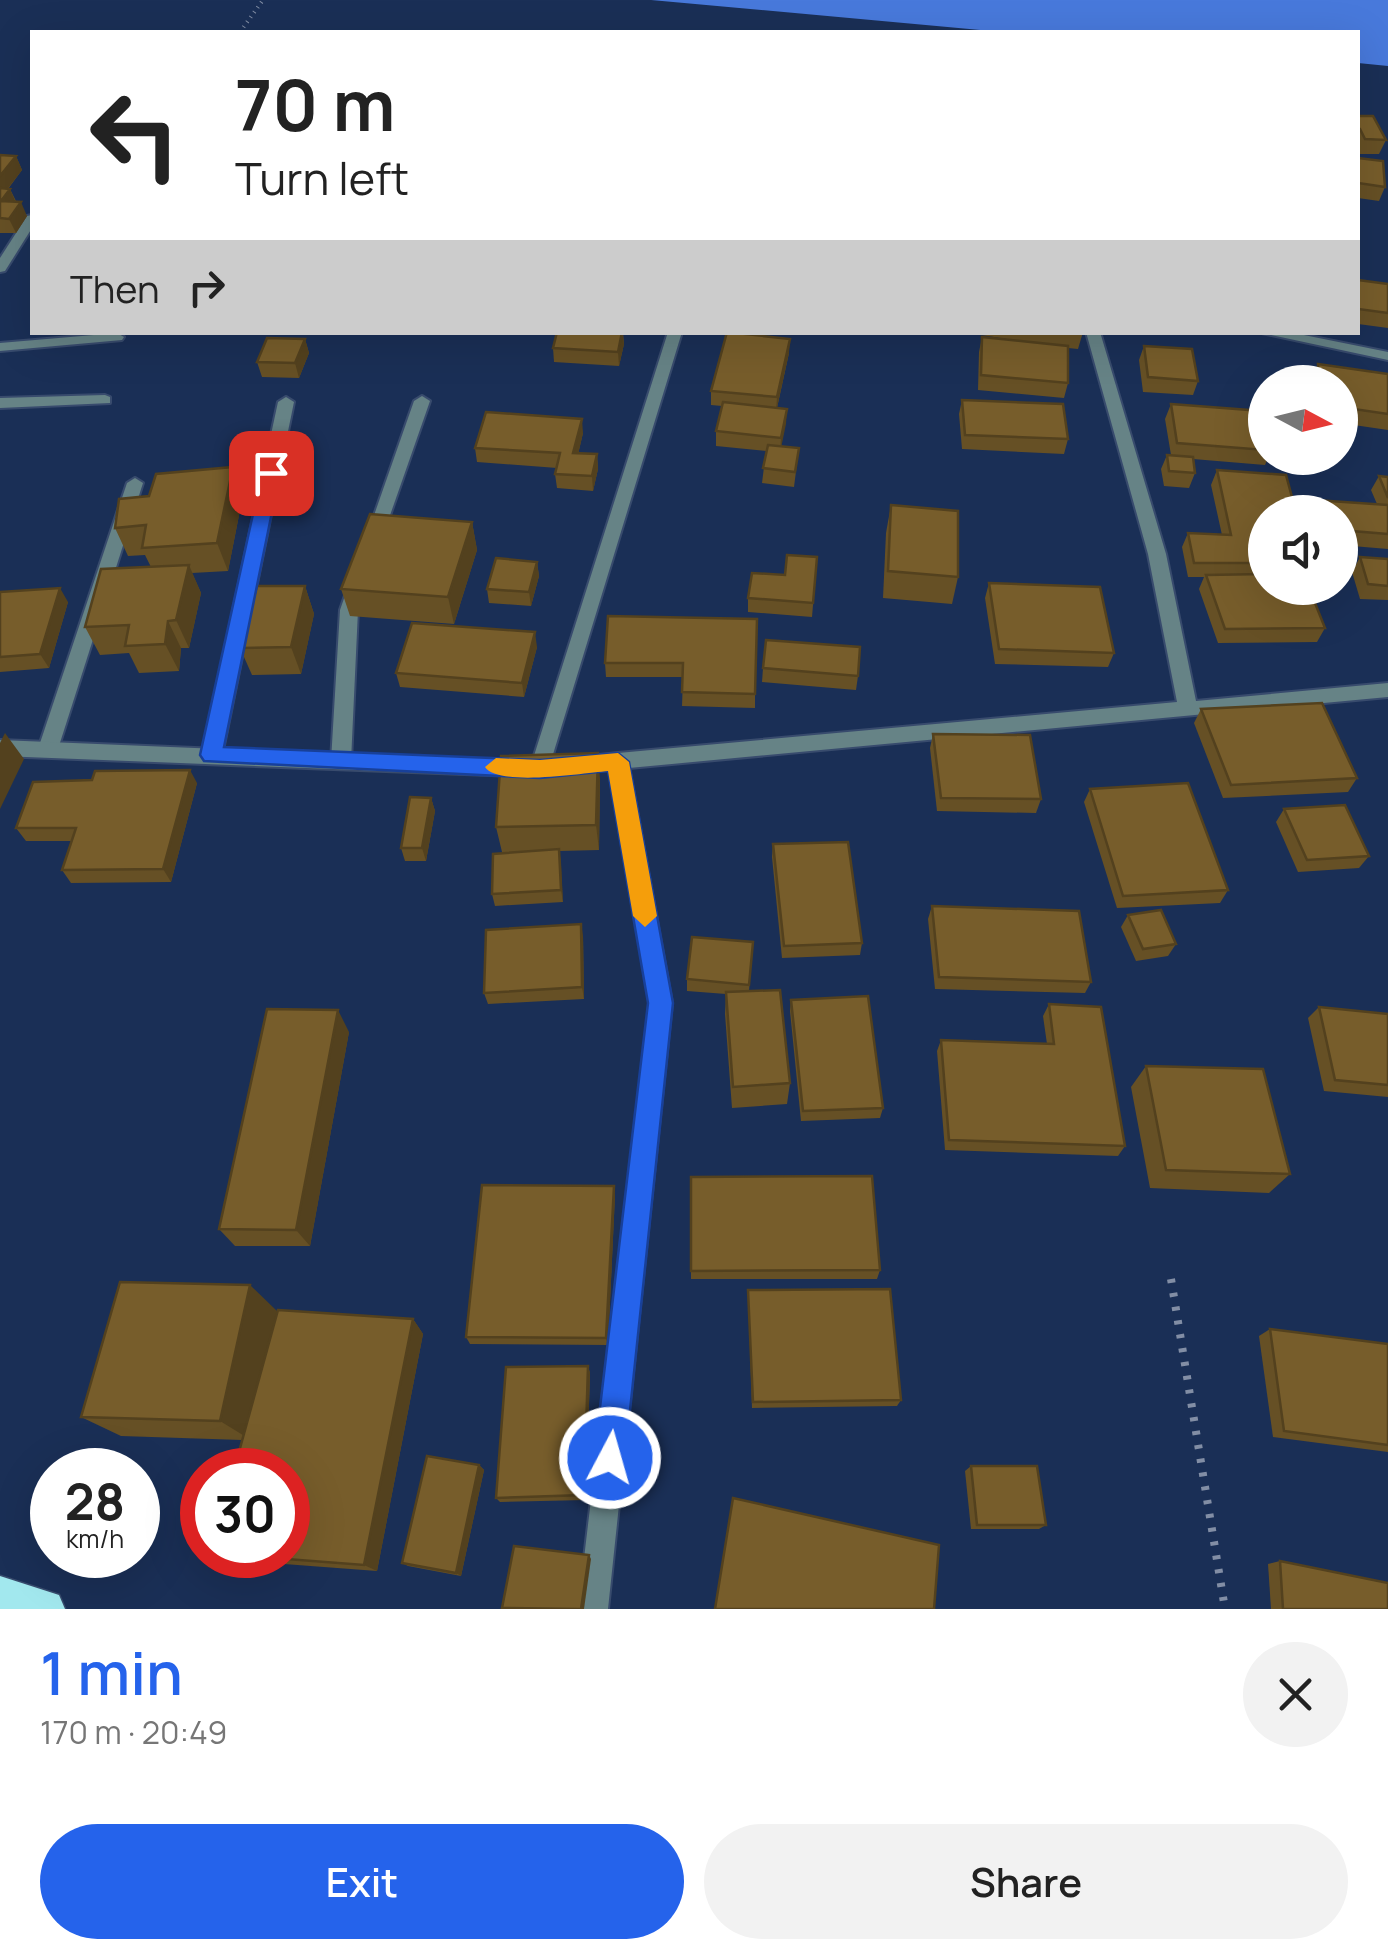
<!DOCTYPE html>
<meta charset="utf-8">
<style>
:root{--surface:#fff;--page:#f2f2f2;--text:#222;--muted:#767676;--accent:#2563eb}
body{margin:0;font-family:Manrope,sans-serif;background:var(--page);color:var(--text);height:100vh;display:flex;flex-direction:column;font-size:38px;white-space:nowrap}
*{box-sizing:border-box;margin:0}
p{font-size:32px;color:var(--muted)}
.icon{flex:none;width:55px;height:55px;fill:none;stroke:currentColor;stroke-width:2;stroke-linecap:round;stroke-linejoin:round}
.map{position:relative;height:1609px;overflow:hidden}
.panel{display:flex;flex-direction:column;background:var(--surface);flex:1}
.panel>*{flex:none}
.guide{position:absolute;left:30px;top:30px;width:1330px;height:305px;border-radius:0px;box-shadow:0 10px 40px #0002;background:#fff;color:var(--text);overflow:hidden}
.needle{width:65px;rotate:97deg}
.tools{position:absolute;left:1248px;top:365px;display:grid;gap:20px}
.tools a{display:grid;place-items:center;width:110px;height:110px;border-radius:50%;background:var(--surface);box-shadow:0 10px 40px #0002;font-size:50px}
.speed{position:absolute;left:30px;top:1448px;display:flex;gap:20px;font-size:50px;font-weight:700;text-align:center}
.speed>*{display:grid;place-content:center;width:130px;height:130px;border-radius:50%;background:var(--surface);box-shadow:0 10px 40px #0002;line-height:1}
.speed small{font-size:25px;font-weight:400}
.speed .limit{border:15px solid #d22;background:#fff;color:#111}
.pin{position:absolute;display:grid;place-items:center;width:85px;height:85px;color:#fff;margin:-42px;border-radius:20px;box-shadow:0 5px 15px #0006}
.me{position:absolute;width:110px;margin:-55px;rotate:6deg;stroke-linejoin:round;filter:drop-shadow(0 0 8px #0008)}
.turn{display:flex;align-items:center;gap:35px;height:210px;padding:0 40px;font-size:45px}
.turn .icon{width:130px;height:130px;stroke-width:2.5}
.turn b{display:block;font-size:70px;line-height:85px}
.then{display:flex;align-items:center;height:95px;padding:0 40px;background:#0003;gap:20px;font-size:38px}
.round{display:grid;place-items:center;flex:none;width:105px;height:105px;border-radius:52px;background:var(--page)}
.overview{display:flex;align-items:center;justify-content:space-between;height:170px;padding:0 40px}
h1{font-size:60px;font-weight:600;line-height:75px;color:var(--accent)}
.action{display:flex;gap:20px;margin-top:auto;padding:20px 40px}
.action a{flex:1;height:115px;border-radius:60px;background:var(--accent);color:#fff;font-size:40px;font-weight:600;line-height:115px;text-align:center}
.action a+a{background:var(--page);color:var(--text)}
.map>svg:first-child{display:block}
.water{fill:#4879db}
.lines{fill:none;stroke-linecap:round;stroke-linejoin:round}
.service-casing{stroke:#384b6d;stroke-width:4}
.minor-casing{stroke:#384b6d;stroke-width:4}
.trunk-casing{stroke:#384b6d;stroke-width:3}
.path-far1{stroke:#828ea5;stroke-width:4;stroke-dasharray:1 5;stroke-linecap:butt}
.path{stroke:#828ea5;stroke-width:8;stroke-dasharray:4 10;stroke-linecap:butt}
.service{fill:#668386;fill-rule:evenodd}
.minor{fill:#668386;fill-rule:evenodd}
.trunk{fill:#a2e8ee;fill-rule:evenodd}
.wall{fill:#665025}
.shaded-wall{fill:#53411e}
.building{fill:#775d2b;stroke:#53411e;stroke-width:2.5}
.route{fill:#2563eb;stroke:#184099;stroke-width:2.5}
.slow{fill:#f59e0b}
</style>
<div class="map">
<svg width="1388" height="1609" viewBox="0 0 1388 1609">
<rect width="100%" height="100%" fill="#1a2f56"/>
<path class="water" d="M651,0H1388V66L1358,63V32H1002Z"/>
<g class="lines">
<defs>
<g id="service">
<path d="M117,333L124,337L122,340L0,351V343Z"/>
<path d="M105,395L110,397V403L0,408V398Z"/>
<path d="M422,396L430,401L381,541L373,547L367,545L365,541L414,401Z"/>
<path d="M286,397L294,402L222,755L212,763L202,755L278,402Z"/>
<path d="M135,478L143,483L58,749L48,757L41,754L38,749L127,483Z"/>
<path d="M357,581L366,587L358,610L351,761L348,766H334L331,761L340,610L348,587Z"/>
</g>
<g id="minor">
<path d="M32,215V228L5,271L0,272V258L27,216Z"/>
<path d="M668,332H682L547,774L540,777L0,756V740L532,762Z"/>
<path d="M1086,332H1100L1166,554L1196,701L1388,683V697L629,768L672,1003L608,1609H578L650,1003L610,770L564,771L561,766L564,761L571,758L618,753L1177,702L1148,554Z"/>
<path d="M1257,332H1289L1388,352V360Z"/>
</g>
<path id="trunk" d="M0,1576L59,1595L65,1609H0Z"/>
</defs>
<use href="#service" class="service-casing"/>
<use href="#minor" class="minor-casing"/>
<use href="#trunk" class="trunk-casing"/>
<path class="path-far1" d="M240,32L263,0"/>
<path class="path" d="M1171,1279L1225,1609"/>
<use href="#service" class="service"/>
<use href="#minor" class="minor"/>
<use href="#trunk" class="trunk"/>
</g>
<g class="wall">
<path d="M1358,116L1386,140L1379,154H1359L1358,151Z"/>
<path d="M0,155L16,156L22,170L8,189H10L16,201L27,216L16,233H0Z"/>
<path d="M1358,158L1385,187L1379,201L1358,198Z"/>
<path d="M1358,280L1388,284V328L1358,324Z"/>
<path d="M557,332H623L624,344L619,366L554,362L553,348Z"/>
<path d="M962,332H1083L1078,349L1068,348V383L1064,398L978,390L979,352L982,337L1013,340Z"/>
<path d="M305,339L309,353L299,378L262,377L257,362Z"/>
<path d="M1144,346L1198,381L1193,395L1143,392L1139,360Z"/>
<path d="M789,353L777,408L787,409L781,446L799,448L794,487L762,483L766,451L716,446V431L722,406L711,405V391Z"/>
<path d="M1318,364L1388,374V430L1340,423V382H1311V379Z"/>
<path d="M962,400L1068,439L1064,454L962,449L959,414Z"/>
<path d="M1171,404L1265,423V458H1268L1265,465L1193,459L1195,473L1189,488L1164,486L1161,469L1167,455H1171L1165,419Z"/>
<path d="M583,433L578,454H597L598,469L593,491L557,488L555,474L557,468L477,462L475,448Z"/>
<path d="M233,467L243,495L228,571L192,573L201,593L189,648H181L179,671L139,673L129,653L100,655L85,627L151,567L145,555L128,556L115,528L149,496Z"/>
<path d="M1217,470L1265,512V588L1325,628L1317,642L1218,643L1199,589L1204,577H1188L1182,547L1188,533L1222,535L1211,485Z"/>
<path d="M1379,476L1388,477V549L1340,545V512H1309L1315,500L1377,504L1371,490Z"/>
<path d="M891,505L958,577L952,604L883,598L886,533Z"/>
<path d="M472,522L477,550L454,624L350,616L341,589Z"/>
<path d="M817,557L812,617L748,612V598Z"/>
<path d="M1360,557L1388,559V600L1360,599L1352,572Z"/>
<path d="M537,562L539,576L531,606L489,603L487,589Z"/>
<path d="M989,583L1114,653L1108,667L995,664L985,598Z"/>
<path d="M305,586L314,614L301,674L252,675L240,648Z"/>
<path d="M0,592L68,602L49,668L0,672Z"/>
<path d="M608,616L755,694V708L682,706L683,677H606L605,663Z"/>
<path d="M537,647L524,697L400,687L396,673Z"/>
<path d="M763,668L858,676L856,690L762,682Z"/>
<path d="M1201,709L1357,778L1348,792L1223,798L1194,723Z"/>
<path d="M933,734L1041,799L1036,813L937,811L930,748Z"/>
<path d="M600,779L599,850L559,851L563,902L495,906L492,894L519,852H502L496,827Z"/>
<path d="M197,783L171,882L71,883L62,870L72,841H26L16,828Z"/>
<path d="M1090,789L1228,890L1220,903L1117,908L1084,802Z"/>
<path d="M431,798L435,811L426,861H405L401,848Z"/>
<path d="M1284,809L1369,856L1359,868L1298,872L1276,822Z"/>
<path d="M773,844L862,943L860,955L782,958L772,857Z"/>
<path d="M932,906L1091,982L1085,993L935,989L928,919Z"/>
<path d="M1128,915L1176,944L1168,956L1136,961L1121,927Z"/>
<path d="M583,936L584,999L488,1004L484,993Z"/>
<path d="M753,942L749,991L790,1083L787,1104L732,1108L725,1014L726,994L687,991V979Z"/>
<path d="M791,1000L883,1108L880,1118L801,1121L790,1011Z"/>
<path d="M1049,1004L1125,1146L1118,1156L945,1150L937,1051L941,1040L1047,1044L1043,1016Z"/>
<path d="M1319,1007L1388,1014V1097L1324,1091L1308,1018Z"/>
<path d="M349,1032L310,1246H235L219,1229Z"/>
<path d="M1146,1066L1290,1174L1269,1193L1150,1188L1131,1087Z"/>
<path d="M691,1177L880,1270L877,1279H691Z"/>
<path d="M615,1195L608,1345L470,1344L466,1337Z"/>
<path d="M748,1290L901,1400L897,1406L752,1408Z"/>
<path d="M278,1312L413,1319L423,1334L377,1571L230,1560L216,1555H288L242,1440L121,1436L81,1417Z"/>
<path d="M1270,1329L1388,1344V1452L1273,1437L1259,1336Z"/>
<path d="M588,1366L590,1373L586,1500L500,1502L496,1498Z"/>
<path d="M479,1465L484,1470L461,1576L408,1566L402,1563Z"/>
<path d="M971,1466L1046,1525L1039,1529H971L965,1471Z"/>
<path d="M1280,1561L1388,1609H1271L1268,1564Z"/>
</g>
<g class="shaded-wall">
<path d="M16,156L22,170L2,196L0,191V176Z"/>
<path d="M10,189L16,203L1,201Z"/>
<path d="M21,202L27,216L16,233L9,219Z"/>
<path d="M622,332L624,344L619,366L618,352Z"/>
<path d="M305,339L309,353L299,378L295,363Z"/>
<path d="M790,339L789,353L776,412L777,397Z"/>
<path d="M787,409L786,424L780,453L781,438Z"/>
<path d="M582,419L583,433L575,468L573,453Z"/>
<path d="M597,454L598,469L593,491L592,476Z"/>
<path d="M233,467L243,495L228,571L217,543Z"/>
<path d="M472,522L477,550L454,624L448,597Z"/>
<path d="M537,562L539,576L531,606L529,592Z"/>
<path d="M189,565L201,593L189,648L176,620Z"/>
<path d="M305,586L314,614L301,674L291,647Z"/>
<path d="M60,588L68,602L49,668L40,654Z"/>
<path d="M168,621L181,648L179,671L165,644Z"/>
<path d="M535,632L537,647L524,697L522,683Z"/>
<path d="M5,733L24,759L0,809V743Z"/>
<path d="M598,753L600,779L599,850L596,825Z"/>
<path d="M190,770L197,783L171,882L163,869Z"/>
<path d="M431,798L435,811L426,861L422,848Z"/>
<path d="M559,849L561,862L563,902L561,890Z"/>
<path d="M581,924L583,936L584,999L582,987Z"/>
<path d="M338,1010L349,1032L310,1246L296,1230Z"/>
<path d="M614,1186L615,1195L608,1345L606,1338Z"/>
<path d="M250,1285L278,1312L251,1440L220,1421Z"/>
<path d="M413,1319L423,1334L377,1571L364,1565Z"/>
<path d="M588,1366L590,1373L586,1500L584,1495Z"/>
<path d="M479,1465L484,1470L461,1576L456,1573Z"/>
<path d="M589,1555L591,1559L584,1609H581Z"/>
</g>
<g class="building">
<path d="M1358,116H1373L1386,140L1365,139L1360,129H1358Z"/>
<path d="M0,155L16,156L0,176Z"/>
<path d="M1358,158L1383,161L1385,187L1358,183Z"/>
<path d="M0,188L10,189L1,201L21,202L9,219L0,218Z"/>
<path d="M1358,280L1388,284V313L1358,309Z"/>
<path d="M557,332H622L618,352L553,348Z"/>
<path d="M727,332L790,339L777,397L711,391Z"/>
<path d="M982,337L1068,346V383L981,375Z"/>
<path d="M267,338L305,339L295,363L257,362Z"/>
<path d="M1144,346L1192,349L1198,381L1148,377Z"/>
<path d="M1318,364L1388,374V414L1340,407V382H1319Z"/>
<path d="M962,400L1063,404L1068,439L965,435Z"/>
<path d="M723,402L787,409L781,438L716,431Z"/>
<path d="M1171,404L1262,411L1265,423V450L1177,443Z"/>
<path d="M486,412L582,419L573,453L597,454L592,476L555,474L560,453L475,448Z"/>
<path d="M768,445L799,448L795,472L763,468Z"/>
<path d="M1167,455L1193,457L1195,473L1169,471Z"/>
<path d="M233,467L217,543L142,548L146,525L115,528L119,499L149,496L156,474Z"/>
<path d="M1217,470L1286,475L1296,512H1265V563H1194L1188,533L1231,535Z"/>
<path d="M1379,476L1388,477V498Z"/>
<path d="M1315,500L1388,505V534L1340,530V512H1319Z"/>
<path d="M891,505L958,511V577L888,571Z"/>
<path d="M370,514L472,522L448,597L341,589Z"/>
<path d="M787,555L817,557L813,603L748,598L752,573L785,575Z"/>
<path d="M1360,557L1388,559V586L1368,584Z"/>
<path d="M496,558L537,562L529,592L487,589Z"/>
<path d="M189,565L176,620L168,621L165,644L125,646L129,625L85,627L101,569Z"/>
<path d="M1265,574V588H1309L1325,628L1225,629L1206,575Z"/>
<path d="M989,583L1100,587L1114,653L999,649Z"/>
<path d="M257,586H305L291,647L240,648Z"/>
<path d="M60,588L40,654L0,657V592Z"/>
<path d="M608,616L757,619L755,694L682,692L683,663H605Z"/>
<path d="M412,623L535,632L522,683L396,673Z"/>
<path d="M766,640L860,647L858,676L763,668Z"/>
<path d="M1322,703L1357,778L1231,785L1201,709Z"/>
<path d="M933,734L1030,735L1041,799L941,798Z"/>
<path d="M598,753L596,825L496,827L501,756Z"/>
<path d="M190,770L163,869L62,870L76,828H16L33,782L92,780L95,771Z"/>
<path d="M1188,783L1228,890L1123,896L1090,789Z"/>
<path d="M410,797L431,798L422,848H401Z"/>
<path d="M1345,805L1369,856L1307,860L1284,809Z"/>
<path d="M848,842L862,943L784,946L773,844Z"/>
<path d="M559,849L561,890L492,894L493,854Z"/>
<path d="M932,906L1079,911L1091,982L939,977Z"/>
<path d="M1161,910L1176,944L1143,949L1128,915Z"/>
<path d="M581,924L582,987L484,993L486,930Z"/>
<path d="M692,937L753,942L749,985L687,979Z"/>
<path d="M780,990L790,1083L733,1087L726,992Z"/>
<path d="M868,996L883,1108L803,1111L791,1000Z"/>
<path d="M1049,1004L1101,1007L1125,1146L949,1140L941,1040L1054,1044Z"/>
<path d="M1319,1007L1388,1014V1085L1335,1080Z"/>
<path d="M267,1009L338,1010L296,1230L219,1229Z"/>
<path d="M1146,1066L1263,1069L1290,1174L1166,1170Z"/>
<path d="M872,1176L880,1270L691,1271V1177Z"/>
<path d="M482,1185L614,1186L606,1338L466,1337Z"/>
<path d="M120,1282L250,1285L220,1421L81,1417Z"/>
<path d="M890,1289L901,1400L753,1402L748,1290Z"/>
<path d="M278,1310L413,1319L364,1565L236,1555H288V1470H234Z"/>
<path d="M1270,1329L1388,1344V1445L1284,1431Z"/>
<path d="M588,1366L584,1495L496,1498L506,1367Z"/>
<path d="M427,1456L479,1465L456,1573L402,1563Z"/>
<path d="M971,1466H1037L1046,1525H977Z"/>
<path d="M733,1498L939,1545L934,1609H715Z"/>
<path d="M514,1546L589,1555L581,1609L502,1608Z"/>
<path d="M1280,1561L1388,1583V1609H1283Z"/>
</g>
<path class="route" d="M271,467L280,473L224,747L540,760L618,753L629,762L673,1003L625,1458L621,1469L610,1473L599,1469L594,1458L648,1003L608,771L540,778L204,761L200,755L262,473Z"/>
<path class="slow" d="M618,753L629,762L657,916L645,927L633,916L608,771C584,773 498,787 485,767L496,758L540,760Z"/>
</svg>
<div class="tools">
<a><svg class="needle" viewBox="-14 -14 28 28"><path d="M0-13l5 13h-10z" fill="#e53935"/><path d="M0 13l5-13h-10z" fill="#767676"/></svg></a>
<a><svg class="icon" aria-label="sound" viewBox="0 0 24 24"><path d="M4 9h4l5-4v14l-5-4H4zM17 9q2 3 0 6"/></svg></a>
</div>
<div class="speed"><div>28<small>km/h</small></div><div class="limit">30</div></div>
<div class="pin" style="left:271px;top:473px;background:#d93025"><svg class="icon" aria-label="arrive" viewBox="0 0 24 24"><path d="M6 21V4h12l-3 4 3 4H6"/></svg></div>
<svg class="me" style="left:610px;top:1458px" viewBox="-20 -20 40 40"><circle r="17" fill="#2563eb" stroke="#fff" stroke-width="3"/><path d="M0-11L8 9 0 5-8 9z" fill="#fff"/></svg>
<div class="guide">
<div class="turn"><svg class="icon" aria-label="left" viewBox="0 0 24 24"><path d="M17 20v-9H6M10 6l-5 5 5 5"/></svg><div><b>70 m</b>Turn left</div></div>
<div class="then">Then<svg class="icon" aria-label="right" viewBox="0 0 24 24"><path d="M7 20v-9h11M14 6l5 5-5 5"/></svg></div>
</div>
</div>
<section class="panel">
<div class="overview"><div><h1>1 min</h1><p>170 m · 20:49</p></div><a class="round"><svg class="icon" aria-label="close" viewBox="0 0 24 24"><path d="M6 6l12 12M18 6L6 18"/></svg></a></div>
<div class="action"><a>Exit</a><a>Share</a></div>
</section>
